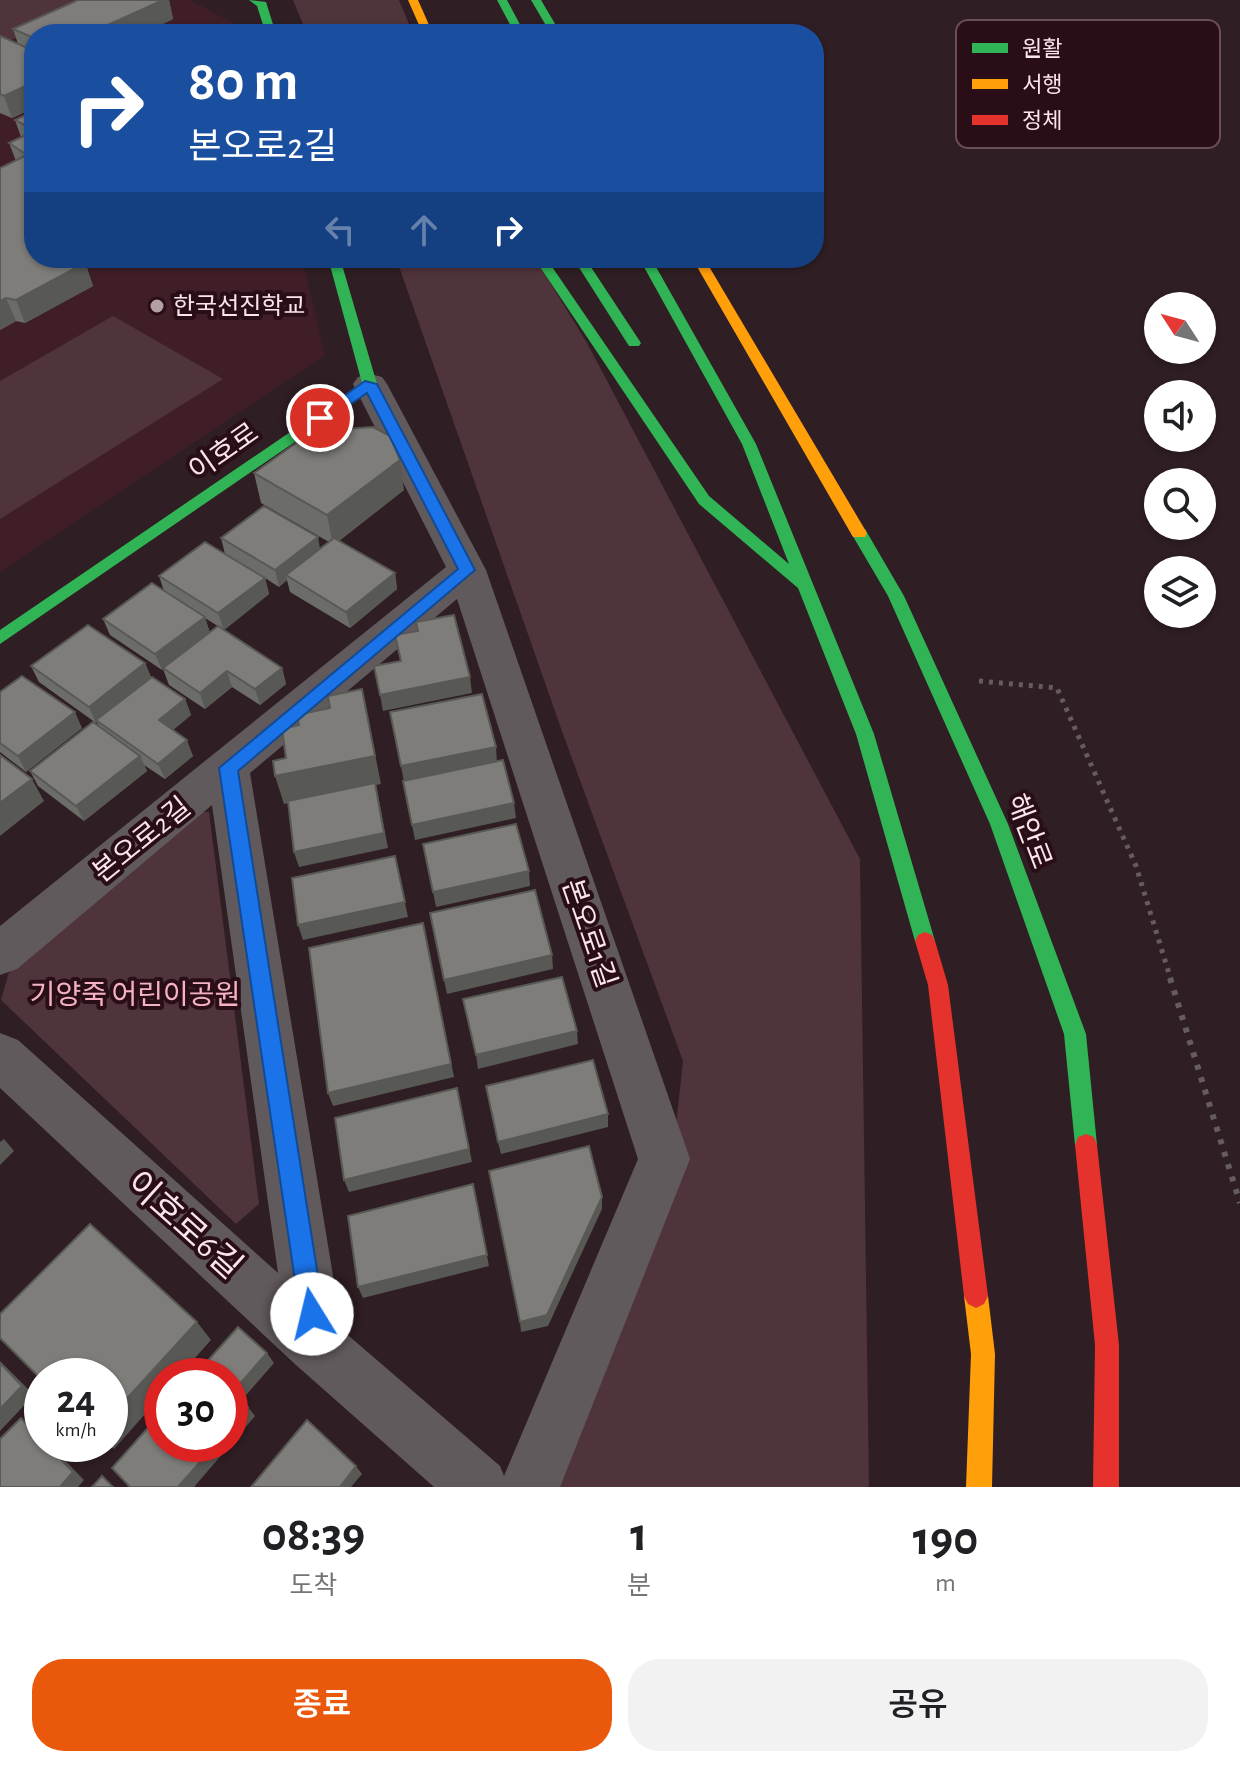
<!DOCTYPE html>
<html lang="ko">
<meta charset="utf-8">
<style>
:root{--surface:#fff;--page:#f2f2f2;--text:#202124;--muted:#757577;--accent:#ea580c}
body{margin:0;font-family:"Alegreya Sans","Noto Sans KR",sans-serif;background:var(--page);color:var(--text);height:100vh;display:flex;flex-direction:column;font-size:30px;white-space:nowrap}
*{box-sizing:border-box;margin:0}
p{font-size:26px;color:var(--muted)}
.icon{flex:none;width:44px;height:44px;fill:none;stroke:currentColor;stroke-width:2;stroke-linecap:round;stroke-linejoin:round}
.map{position:relative;height:1487px;overflow:hidden}
.sheet{display:flex;flex-direction:column;background:var(--surface);flex:1}
.sheet>*{flex:none}
.top-card{position:absolute;left:24px;top:24px;width:800px;height:244px;border-radius:32px;box-shadow:0 2px 6px #0004;background:#1a4fa0;color:#fff;overflow:hidden}
.needle{width:52px;rotate:306deg}
.buttons{position:absolute;left:1144px;top:292px;display:grid;gap:16px}
.buttons a{display:grid;place-items:center;width:72px;height:72px;border-radius:50%;background:var(--surface);box-shadow:0 2px 6px #0004;font-size:40px}
.speed{position:absolute;left:24px;top:1358px;display:flex;gap:16px;font-size:40px;font-weight:700;text-align:center}
.speed>*{display:grid;place-content:center;width:104px;height:104px;border-radius:50%;background:var(--surface);box-shadow:0 2px 6px #0004;line-height:1}
.speed small{font-size:20px;font-weight:400}
.speed .limit{border:12px solid #d22;background:#fff;color:#111}
.pin{position:absolute;display:grid;place-items:center;width:68px;height:68px;color:#fff;margin:-34px;border:4px solid #fff;border-radius:50%;box-shadow:0 2px 8px #0007}
.me{position:absolute;width:88px;margin:-44px;rotate:351deg;stroke-linejoin:round;filter:drop-shadow(0 0 6px #0008)}
.turn{display:flex;align-items:center;gap:28px;height:168px;padding:0 32px;font-size:36px}
.turn .icon{width:104px;height:104px;stroke-width:2.5}
.turn b{display:block;font-size:56px;line-height:68px}
.lanes{display:flex;align-items:center;height:76px;padding:0 32px;background:#0003;justify-content:center;gap:40px;direction:ltr}
.lanes .off{opacity:.35}
.eta{display:flex;justify-content:space-evenly;align-items:center;height:136px;text-align:center}
.eta b{font-size:48px;font-weight:600;line-height:56px}
.action{display:flex;gap:16px;margin-top:auto;padding:16px 32px}
.action a{flex:1;height:92px;border-radius:32px;background:var(--accent);color:#fff;font-size:32px;font-weight:600;line-height:92px;text-align:center}
.action a+a{background:var(--page);color:var(--text)}
.map>svg:first-child{display:block}
.built{fill:#401e28}
.green{fill:#50343b}
.lines{fill:none;stroke-linecap:round;stroke-linejoin:round}
.path-far1{stroke:#655c5e;stroke-width:5;stroke-dasharray:4 6;stroke-linecap:butt}
.path{stroke:#655c5e;stroke-width:6;stroke-dasharray:5 8;stroke-linecap:butt}
.street{fill:#615a5c;fill-rule:evenodd}
.fast{fill:#30b455;fill-rule:evenodd}
.slow{fill:#ff9f0a;fill-rule:evenodd}
.jam{fill:#e5322d;fill-rule:evenodd}
.wall{fill:#6c6c69}
.shaded-wall{fill:#585855}
.building{fill:#7e7d7a;stroke:#585855;stroke-width:2}
.route{fill:#1a73e8;stroke:#114b97;stroke-width:2}
.poi-dot{fill:#b39fa4;stroke:#2a0e17;stroke-width:3}
.labels{text-anchor:middle;stroke-width:8;stroke-linejoin:round;paint-order:stroke}
.far-poi-label{font-size:24px;fill:#fae5ea;stroke:#2a0e17;text-anchor:start}
.street-label{font-size:28px;fill:#fae5ea;stroke:#2a0e17}
.park-label{font-size:28px;fill:#f5b2c3;stroke:#2a0e17}
.near-street-label{font-size:34px;fill:#fae5ea;stroke:#2a0e17}
.key{fill:#2a0e17;stroke:#684e56;stroke-width:2}
.key-label{font-size:22px;fill:#fae5ea}
</style>
<div class="map">
<svg width="1240" height="1487" viewBox="0 0 1240 1487">
<rect width="100%" height="100%" fill="#2f1e23"/>
<path class="built" d="M104,0H190L247,30L248,34H34V258H302L325,355L0,572V44Z"/>
<g class="green">
<path d="M0,0H100L0,45Z"/>
<path d="M293,0H399L413,34H307Z"/>
<path d="M396,258H535L587,343L860,859L869,1487H539L669,1190L683,1061L563,734Z"/>
<path d="M113,316L223,379L0,519V381Z"/>
<path d="M202,812H209L259,1204L236,1224L1,1000L9,972Z"/>
</g>
<g class="lines">
<path class="path-far1" d="M979,681L1057,688L1136,866L1171,980"/>
<path class="path" d="M1170,978L1240,1203"/>
<path class="street" d="M370,374L382,377L387,384L486,570L690,1159L560,1487H434L296,1365L0,1088V1033L18,1040L278,1273L212,805L17,969L0,975V926L446,567L353,384L358,377ZM457,599L638,1159L504,1476L500,1466L342,1330L250,773Z"/>
<g class="fast">
<path d="M249,0L266,2L276,34H266L257,6Z"/>
<path d="M497,0H507L525,34H515Z"/>
<path d="M531,0H541L561,34H551Z"/>
<path d="M328,258H340L377,384L375,387L0,644V630L362,383Z"/>
<path d="M534,258H546L709,496L789,564L742,444L639,258H651L756,444L874,734L935,941L932,947L925,950L918,947L915,941L856,734L798,588L699,504Z"/>
<path d="M573,258H585L641,343L639,346H629Z"/>
<path d="M859,528L865,529L904,596L1008,824L1086,1034L1097,1145L1094,1153L1086,1156L1078,1153L1075,1145L1064,1034L990,824L888,596L851,533Z"/>
</g>
<g class="slow">
<path d="M408,0H418L433,34H423Z"/>
<path d="M692,258H704L867,533L865,537H853Z"/>
<path d="M976,1284L984,1288L988,1296L995,1354L992,1487H966L971,1354L964,1296L968,1288Z"/>
</g>
<g class="jam">
<path d="M925,932L932,935L935,941L948,985L988,1296L984,1304L976,1308L968,1304L964,1296L928,985L915,941L918,935Z"/>
<path d="M1086,1134L1094,1137L1097,1145L1119,1345V1487H1093L1095,1345L1075,1145L1078,1137Z"/>
</g>
</g>
<g class="wall">
<path d="M78,0H169L173,19L142,34H34V108L12,118L0,113V36L18,44L13,29Z"/>
<path d="M34,111V258H98L86,265L93,286L25,323L16,321L0,330V168L16,161L9,143L21,137L15,120Z"/>
<path d="M254,473L404,490L339,541L395,573L397,589L350,628L290,592L287,580L279,587L265,578L269,594L224,630L205,618L210,633L282,668L286,684L260,705L232,687L205,709L169,685L163,669L162,670L110,635L103,619L164,591L159,576L225,554L221,538L320,549L329,542L261,503Z"/>
<path d="M145,663L151,678L185,699L191,715L173,730L193,756L165,779L144,765L147,771L84,821L38,786L30,771L99,727L97,722L96,723L39,682L31,666Z"/>
<path d="M0,692L82,728L26,772L0,752Z"/>
</g>
<g class="shaded-wall">
<path d="M151,0H169L173,19L142,34H88Z"/>
<path d="M34,82V108L12,118L4,96Z"/>
<path d="M66,258H98L86,265L93,286L25,323L16,300Z"/>
<path d="M6,298L16,321L0,330V301Z"/>
<path d="M400,460L404,490L333,545L327,515Z"/>
<path d="M318,537L321,554L286,575L287,580L279,587L275,570Z"/>
<path d="M395,573L397,589L350,628L346,612Z"/>
<path d="M265,578L269,594L224,630L218,613Z"/>
<path d="M205,617L210,633L162,670L155,654Z"/>
<path d="M145,663L152,679L96,720V723L89,707Z"/>
<path d="M282,668L286,684L260,705L255,689Z"/>
<path d="M227,671L232,687L205,709L200,693Z"/>
<path d="M470,677L472,693L383,711L380,695Z"/>
<path d="M362,689L381,784L376,785L388,848L299,867L294,852L376,785L284,804L275,776Z"/>
<path d="M185,699L191,715L165,736L159,720Z"/>
<path d="M75,712L82,728L26,772L18,756Z"/>
<path d="M187,740L193,756L165,779L158,764Z"/>
<path d="M496,747L497,763L404,782L401,766Z"/>
<path d="M140,756L147,771L84,821L76,806Z"/>
<path d="M32,779L44,801L0,836V803Z"/>
<path d="M514,803L516,818L415,840L412,825Z"/>
<path d="M395,856L408,917L303,940L298,925Z"/>
<path d="M529,871L530,886L436,907L433,892Z"/>
<path d="M426,938L454,1077L333,1106L328,1093Z"/>
<path d="M552,955L553,969L447,994L444,980Z"/>
<path d="M577,1031L578,1044L478,1069L476,1055Z"/>
<path d="M457,1088L472,1162L349,1192L344,1180Z"/>
<path d="M608,1114V1127L501,1154L498,1142Z"/>
<path d="M4,1139L14,1151L0,1165V1142Z"/>
<path d="M473,1184L489,1266L363,1298L358,1287Z"/>
<path d="M602,1197V1209L548,1326L521,1332L520,1322Z"/>
<path d="M197,1322L211,1340L179,1376H162V1395L114,1449L108,1444H110V1417Z"/>
<path d="M267,1353L274,1363L240,1402L232,1393Z"/>
<path d="M0,1361L34,1395L0,1431Z"/>
<path d="M248,1407L255,1416L194,1487H178L216,1444H230V1428Z"/>
<path d="M21,1418L32,1426L42,1437V1440Z"/>
<path d="M46,1444H49L84,1480L78,1487H60Z"/>
<path d="M356,1466L362,1474L351,1487H340Z"/>
</g>
<g class="building">
<path d="M78,0H163L88,34H34V38L13,29Z"/>
<path d="M0,36L34,51V82L4,96L0,94Z"/>
<path d="M34,111V130L15,120Z"/>
<path d="M34,131V258H77L85,263L16,300L6,298L0,301V168L27,155L9,143Z"/>
<path d="M373,427L390,436L400,460L327,515L254,473L313,431Z"/>
<path d="M264,506L318,537L275,570L221,538Z"/>
<path d="M334,538L395,573L346,612L286,575Z"/>
<path d="M205,542L265,578L218,613L159,576Z"/>
<path d="M152,583L205,617L155,654L103,619Z"/>
<path d="M454,615L470,677L380,695L374,666L401,661L395,635L418,631L416,622Z"/>
<path d="M88,625L145,663L89,707L31,666Z"/>
<path d="M218,626L282,668L255,689L227,671L200,693L163,668Z"/>
<path d="M22,676L75,712L18,756L0,743V692Z"/>
<path d="M152,677L185,699L159,720L187,740L158,764L96,720Z"/>
<path d="M362,689L375,756L275,776L273,761L286,758L282,729L299,725L297,715L330,708L328,696Z"/>
<path d="M482,694L496,747L401,766L390,712Z"/>
<path d="M93,722L140,756L76,806L30,771Z"/>
<path d="M0,755L32,779L0,803Z"/>
<path d="M503,760L514,803L412,825L403,781Z"/>
<path d="M375,783L384,833L294,852L288,801Z"/>
<path d="M516,824L529,871L433,892L423,844Z"/>
<path d="M395,856L405,902L298,925L292,878Z"/>
<path d="M535,890L552,955L444,980L430,913Z"/>
<path d="M423,923L451,1064L328,1093L309,948Z"/>
<path d="M562,977L577,1031L476,1055L463,999Z"/>
<path d="M593,1060L608,1114L498,1142L486,1086Z"/>
<path d="M457,1088L469,1149L344,1180L335,1118Z"/>
<path d="M589,1146L602,1197L547,1315L520,1322L489,1171Z"/>
<path d="M473,1184L487,1255L358,1287L348,1216Z"/>
<path d="M90,1224L197,1322L110,1417V1376H42V1380L0,1338V1314Z"/>
<path d="M238,1327L267,1353L232,1393L248,1407L230,1428V1376H194Z"/>
<path d="M0,1363L22,1386L0,1409Z"/>
<path d="M162,1412V1444H216L178,1487H130L112,1468Z"/>
<path d="M21,1418L42,1440V1444H46L73,1472L60,1487H0V1439Z"/>
<path d="M307,1420L356,1466L340,1487H251Z"/>
<path d="M102,1476L113,1487H92Z"/>
</g>
<path class="route" d="M365,381L377,384L475,570L238,771L324,1314L320,1323L312,1326L303,1323L300,1314L219,768L458,569L367,393L326,421L313,418Z"/>
<circle class="poi-dot" cx="157" cy="306" r="8"/>
<g class="labels">
<g class="far-poi-label">
<text x="173" y="314">한국선진학교</text>
</g>
<g class="street-label">
<text transform="translate(223 451) rotate(-35)" y="10">이호로</text>
<text transform="translate(1030 831) rotate(69)" y="10">해안로</text>
<text transform="translate(141 839) rotate(-39)" y="10">본오로2길</text>
<text transform="translate(590 933) rotate(71)" y="10">본오로1길</text>
</g>
<g class="park-label">
<text x="135" y="1004">기양죽 어린이공원</text>
</g>
<g class="near-street-label">
<text transform="translate(185 1224) rotate(42)" y="12">이호로6길</text>
</g>
</g>
<rect x="956" y="20" width="264" height="128" rx="12" class="key"/>
<rect x="972" y="43" width="36" height="10" fill="#30b455"/>
<rect x="972" y="79" width="36" height="10" fill="#ff9f0a"/>
<rect x="972" y="115" width="36" height="10" fill="#e5322d"/>
<g class="key-label">
<text x="1022" y="56">원활</text>
<text x="1022" y="92">서행</text>
<text x="1022" y="128">정체</text>
</g>
</svg>
<div class="buttons">
<a><svg class="needle" viewBox="-14 -14 28 28"><path d="M0-13l5 13h-10z" fill="#e53935"/><path d="M0 13l5-13h-10z" fill="#757577"/></svg></a>
<a><svg class="icon" aria-label="sound" viewBox="0 0 24 24"><path d="M4 9h4l5-4v14l-5-4H4zM17 9q2 3 0 6"/></svg></a>
<a><svg class="icon" aria-label="search" viewBox="0 0 24 24"><circle cx="10" cy="10" r="6"/><path d="M15 15l6 6"/></svg></a>
<a><svg class="icon" aria-label="layers" viewBox="0 0 24 24"><path d="M12 4l9 5-9 5-9-5zM3 14l9 5 9-5"/></svg></a>
</div>
<div class="speed"><div>24<small>km/h</small></div><div class="limit">30</div></div>
<div class="pin" style="left:320px;top:418px;background:#d93025"><svg class="icon" aria-label="arrive" viewBox="0 0 24 24"><path d="M6 21V4h12l-3 4 3 4H6"/></svg></div>
<svg class="me" style="left:312px;top:1314px" viewBox="-20 -20 40 40"><circle r="19" fill="#fff"/><path d="M0-13L10 11 0 6-10 11z" fill="#1a73e8"/></svg>
<div class="top-card">
<div class="turn"><svg class="icon" aria-label="right" viewBox="0 0 24 24"><path d="M7 20v-9h11M14 6l5 5-5 5"/></svg><div><b>80 m</b>본오로2길</div></div>
<div class="lanes"><svg class="icon off" aria-label="left" viewBox="0 0 24 24"><path d="M17 20v-9H6M10 6l-5 5 5 5"/></svg><svg class="icon off" aria-label="ahead" viewBox="0 0 24 24"><path d="M12 20V5M6 11l6-6 6 6"/></svg><svg class="icon" aria-label="right" viewBox="0 0 24 24"><path d="M7 20v-9h11M14 6l5 5-5 5"/></svg></div>
</div>
</div>
<section class="sheet">
<div class="eta">
<div><b>08:39</b><p>도착</p></div>
<div><b>1</b><p>분</p></div>
<div><b>190</b><p>m</p></div>
</div>
<div class="action"><a>종료</a><a>공유</a></div>
</section>
